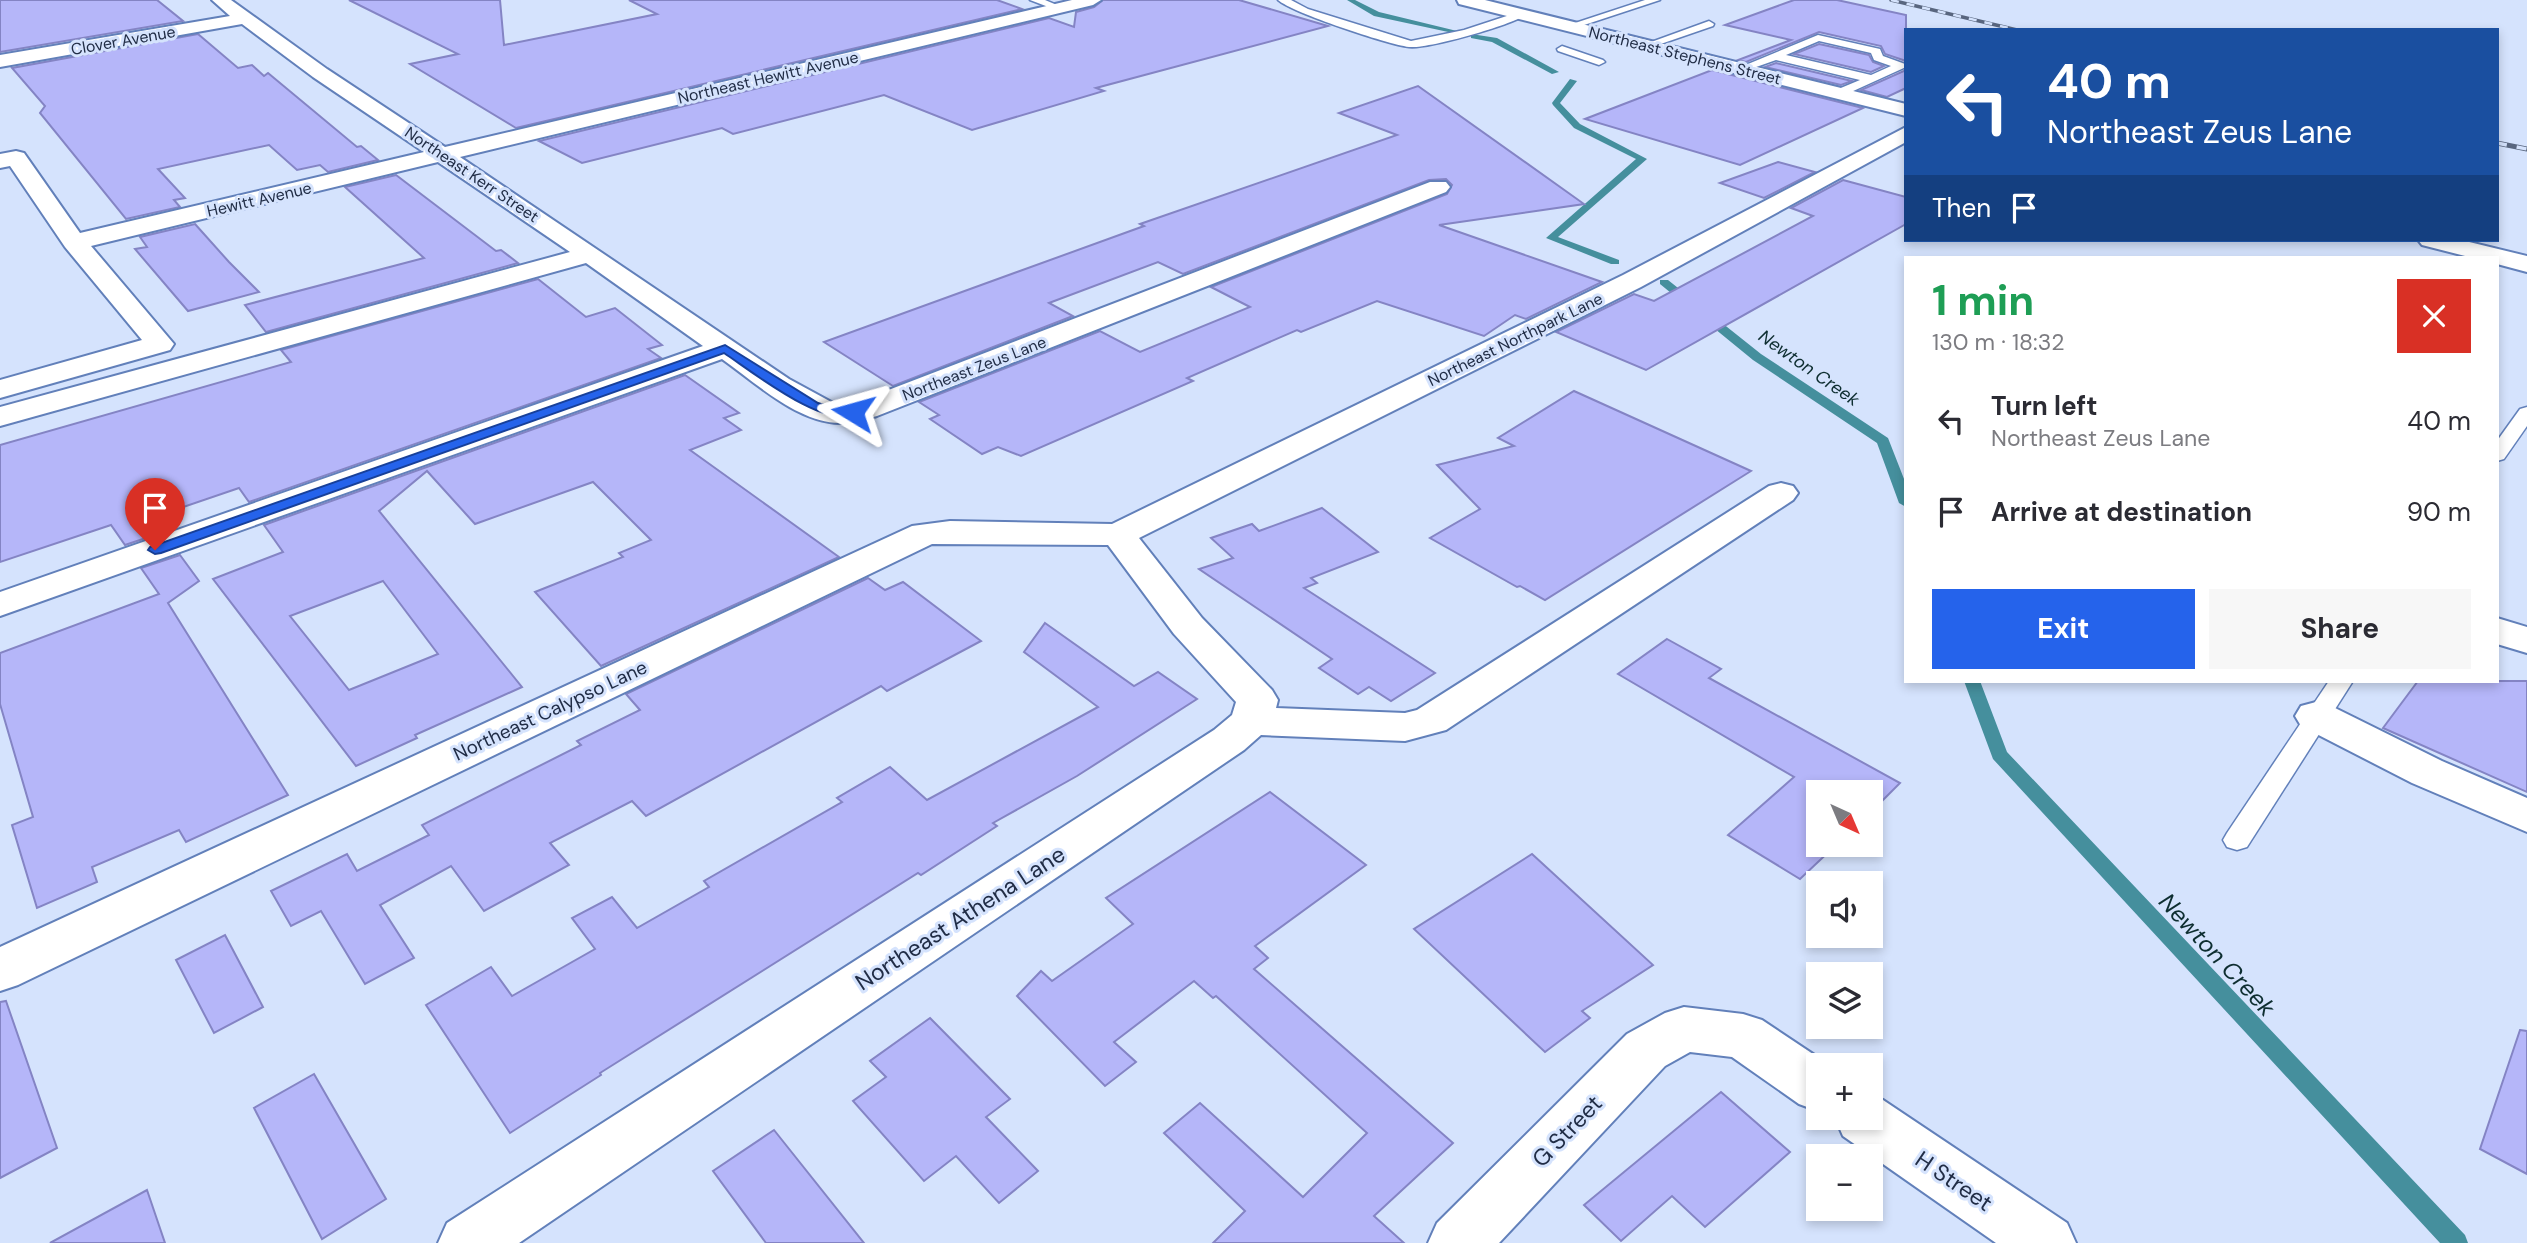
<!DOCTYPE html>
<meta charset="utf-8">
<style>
:root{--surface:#fff;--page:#f7f7f7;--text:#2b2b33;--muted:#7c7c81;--accent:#2563eb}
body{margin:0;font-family:"DM Sans",sans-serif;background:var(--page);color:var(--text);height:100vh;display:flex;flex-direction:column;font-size:26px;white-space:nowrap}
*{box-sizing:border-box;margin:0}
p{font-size:23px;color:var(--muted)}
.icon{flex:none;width:38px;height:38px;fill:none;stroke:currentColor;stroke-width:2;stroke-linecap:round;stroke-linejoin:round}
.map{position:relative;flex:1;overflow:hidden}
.side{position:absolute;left:1904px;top:256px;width:595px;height:427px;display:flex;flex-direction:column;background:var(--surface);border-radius:0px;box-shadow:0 4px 10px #0003}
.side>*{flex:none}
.guide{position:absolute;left:1904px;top:28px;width:595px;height:214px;border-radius:0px;box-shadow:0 4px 10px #0003;background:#1a4fa0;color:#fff;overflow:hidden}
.needle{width:46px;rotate:136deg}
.tools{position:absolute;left:1806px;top:780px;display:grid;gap:14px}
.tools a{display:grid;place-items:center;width:77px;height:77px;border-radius:0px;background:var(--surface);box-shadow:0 4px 10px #0003;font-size:35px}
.pin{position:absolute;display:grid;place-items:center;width:60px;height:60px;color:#fff;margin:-72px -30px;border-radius:50% 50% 50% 0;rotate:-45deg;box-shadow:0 0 7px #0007}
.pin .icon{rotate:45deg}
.me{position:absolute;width:77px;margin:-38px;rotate:278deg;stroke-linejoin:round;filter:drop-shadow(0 0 5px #0008)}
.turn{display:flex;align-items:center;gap:24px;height:147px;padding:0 28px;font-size:32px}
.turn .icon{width:91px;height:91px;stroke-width:2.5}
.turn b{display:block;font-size:49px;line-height:60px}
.then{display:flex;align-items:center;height:66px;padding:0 28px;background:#0003;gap:14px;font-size:26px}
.round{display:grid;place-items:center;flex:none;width:74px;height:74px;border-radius:0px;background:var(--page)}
.summary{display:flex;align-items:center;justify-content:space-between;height:119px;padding:0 28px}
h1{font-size:42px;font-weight:700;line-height:52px;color:#1e9e55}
.cta{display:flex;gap:14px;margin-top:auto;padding:14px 28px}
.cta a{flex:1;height:80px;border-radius:0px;background:var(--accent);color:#fff;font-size:28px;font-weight:700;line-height:80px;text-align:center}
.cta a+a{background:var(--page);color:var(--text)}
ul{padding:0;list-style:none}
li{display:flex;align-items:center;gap:21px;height:91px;padding:0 28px}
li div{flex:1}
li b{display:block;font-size:26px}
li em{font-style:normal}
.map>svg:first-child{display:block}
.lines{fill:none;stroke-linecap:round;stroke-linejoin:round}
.stream{fill:#458f9d;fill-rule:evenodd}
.building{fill:#b5b6f9;stroke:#8484c4;stroke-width:2;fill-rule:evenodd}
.lane-casing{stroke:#6280ba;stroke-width:3}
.street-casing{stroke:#6280ba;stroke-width:4}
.secondary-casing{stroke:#6280ba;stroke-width:4}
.lane{fill:#fff;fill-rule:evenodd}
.street{fill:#fff;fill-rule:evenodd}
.secondary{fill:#fff;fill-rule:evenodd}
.rail-far1-casing{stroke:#59667f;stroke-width:3.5}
.rail-casing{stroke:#59667f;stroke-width:5}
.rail-far1{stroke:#d5e3fd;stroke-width:2.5;stroke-dasharray:8;stroke-linecap:butt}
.rail{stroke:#d5e3fd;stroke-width:3.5;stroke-dasharray:10;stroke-linecap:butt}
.route{fill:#2563eb;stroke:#184099;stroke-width:2}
.labels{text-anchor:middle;stroke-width:6;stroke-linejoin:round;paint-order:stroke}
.far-street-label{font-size:16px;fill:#212d46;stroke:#d5e3fd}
.far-water-label{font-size:18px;font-style:italic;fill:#0e2e31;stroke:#d5e3fd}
.street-label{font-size:19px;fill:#212d46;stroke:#d5e3fd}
.near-street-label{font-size:23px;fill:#212d46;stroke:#d5e3fd}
.near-water-label{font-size:24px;font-style:italic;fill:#0e2e31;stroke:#d5e3fd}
</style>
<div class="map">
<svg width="2527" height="1243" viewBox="0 0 2527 1243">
<rect width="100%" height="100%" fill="#d5e3fd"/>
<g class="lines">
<g class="stream">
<path d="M1347,0H1355L1379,12L1457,31L1453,33L1374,16Z"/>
<path d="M1471,34L1497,38L1559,72L1552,74L1492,42L1471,38Z"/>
<path d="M1570,79L1577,81L1560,103L1580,124L1647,159L1558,237L1619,260V264H1611L1546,238L1636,159L1574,128L1553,105L1552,103Z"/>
<path d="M1660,280H1668L1761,354L1888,438L1906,484V507L1899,503L1877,443L1753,360L1660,284Z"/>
<path d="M1964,681H1980L2007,752L2465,1235L2468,1243H2440L1993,759Z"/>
</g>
</g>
<g class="building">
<path d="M0,0H157L183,21L0,52Z"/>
<path d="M349,0H500L504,45L657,14L629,0H997L1022,9L516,128L410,64L458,54Z"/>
<path d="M1103,0H1239L1328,26L1096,88L1104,91L972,130L884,95L733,134L722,128L582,163L539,141L1049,18L1074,27L1076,12L1094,7Z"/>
<path d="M1794,0H1837L1906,15V61L1885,54L1881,46L1819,32L1746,62L1738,60L1791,40L1725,25Z"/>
<path d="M198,34L238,68L252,65L264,76L268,73L357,147L361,146L378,160L328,172L320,165L297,170L269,145L158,169L185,198L174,200L180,207L126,219L40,113L45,106L12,68Z"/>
<path d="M1819,44L1869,55L1873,62L1884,66L1871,72L1794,54Z"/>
<path d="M1776,63L1852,81L1841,85L1765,67Z"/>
<path d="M1712,70L1863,108L1740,165L1585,119Z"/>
<path d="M1906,70V88L1887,97L1861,90Z"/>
<path d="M1418,86L1584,204L1439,225L1602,282L1526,319L1515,315L1484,336L1377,301L1301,332L1297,330L1187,378L1193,381L1021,456L998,447L982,454L930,419L939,415L919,402L1100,331L1140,352L1250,307L1211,287L1447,194L1452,185L1446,179L1429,180L1183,274L1158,262L1049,303L1073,316L893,386L824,342L1144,226L1140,224L1397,135L1339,113Z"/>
<path d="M1778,162L1815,172L1764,198L1720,183Z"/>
<path d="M396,175L496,251L501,250L518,263L266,332L245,305L424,258L345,187Z"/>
<path d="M1843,180L1906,197V224L1646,370L1556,332L1634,294L1654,301L1813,216L1791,208Z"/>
<path d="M195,224L229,262L259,292L188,311L135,249L147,247L140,237Z"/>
<path d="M538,279L586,317L615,308L662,345L648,349L661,358L249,502L239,488L154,517L164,532L125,545L111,525L0,562V445L291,362L281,350Z"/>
<path d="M685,375L739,413L724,418L741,430L690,450L839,557L601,666L535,592L623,557L619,553L651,540L593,482L475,524L427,471L379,511L522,687L415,735L417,738L356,766L213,579L283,552L264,525ZM383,581L438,654L349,690L290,616Z"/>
<path d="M1574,391L1751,471L1545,600L1520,586L1517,587L1430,538L1480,509L1437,465L1514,446L1498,438Z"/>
<path d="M1322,508L1378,552L1311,578L1317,583L1304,588L1435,673L1391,701L1369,687L1358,694L1319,668L1332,659L1199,569L1233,558L1211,538L1252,524L1259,531Z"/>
<path d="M180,555L199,581L168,603L288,795L186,842L179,830L92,867L97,882L37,908L12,825L33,817L0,704V653L159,594L141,568Z"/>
<path d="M868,578L885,590L903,582L981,641L887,691L881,686L646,816L632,801L550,843L569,865L484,911L451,866L380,905L414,958L365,984L321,911L291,926L271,891L347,854L357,871L429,835L422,825L581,745L577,741L640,710L626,694Z"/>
<path d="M1045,623L1134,686L1158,672L1197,699L1077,776L993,823L997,826L921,875L918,873L600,1073L601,1075L510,1133L426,1005L491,967L512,996L595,949L572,918L612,897L637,928L709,887L704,881L842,802L837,798L890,767L927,800L1098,707L1024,652Z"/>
<path d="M1667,639L1721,669L1709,678L1900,783L1871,812V793H1818V845H1836L1800,879L1728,835L1794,777L1618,674Z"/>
<path d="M2418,681H2527V792L2383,728Z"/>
<path d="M1270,792L1366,865L1255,946L1268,958L1254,969L1453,1143L1374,1216L1404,1243H1213L1245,1211L1164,1133L1200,1103L1303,1197L1367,1133L1216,996L1213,998L1194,981L1114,1042L1136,1062L1105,1086L1017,996L1041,971L1052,981L1133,924L1106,898Z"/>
<path d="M1532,854L1653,965L1582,1011L1590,1018L1545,1052L1414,929Z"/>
<path d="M225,935L263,1007L214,1033L176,960Z"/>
<path d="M6,1001L57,1148L0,1178V1002Z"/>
<path d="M930,1018L1010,1099L986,1117L1038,1171L999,1203L956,1156L924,1181L853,1101L886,1077L870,1061Z"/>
<path d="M2520,1030L2527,1031V1174L2480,1149Z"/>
<path d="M314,1074L386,1199L322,1239L254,1108Z"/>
<path d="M1721,1092L1790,1152L1705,1227L1672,1196L1621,1241L1584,1205Z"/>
<path d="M774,1130L864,1243H766L713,1171Z"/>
<path d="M147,1190L165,1243H50Z"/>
</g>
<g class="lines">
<defs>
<g id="lane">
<path d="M1030,0H1045L1064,8L1059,11Z"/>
<path d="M1278,0H1291L1308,9L1411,41L1464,30L1522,11L1527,14C1512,25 1428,49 1409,47C1387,44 1293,13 1278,0Z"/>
<path d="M1645,0H1660L1575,28L1566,26Z"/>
<path d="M1709,21L1714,24L1713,26L1652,47L1643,45Z"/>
<path d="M1818,35L1880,49L1883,56L1905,64L1906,67L1840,97L1836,96V90L1860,80L1776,60L1742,72L1736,69ZM1819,41L1871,53L1874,60L1891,66L1871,75L1786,55Z"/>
<path d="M1562,46L1603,60L1605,62L1599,65L1558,51L1557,49Z"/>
<path d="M2527,407V426L2504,459L2497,461V441L2520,409Z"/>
<path d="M2329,681H2353L2247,847L2237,850L2227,847L2223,840L2227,833Z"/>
</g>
<g id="street">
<path d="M212,0H231L327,69L445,147L1072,0H1101L1093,5L460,157L789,379L835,404L865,399L1430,182H1446L1450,187L1446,192L877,416C865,419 852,423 840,423C796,422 755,382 722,359L0,616V592L703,346L586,263L0,426V407L570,252L438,162L91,246L174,344L170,350L0,398V380L142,340L65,247L10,166L0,168V154L16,151L24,153L80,233L424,152L313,77L242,24L0,67V55L230,16Z"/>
<path d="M1906,127V142L1641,287L1139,538L1202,618L1272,690L1278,700L1276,708L1405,713L1417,710L1769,486L1781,483L1793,486L1798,493L1793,500L1446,730L1405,741L1261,735L1244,750L519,1243H438L447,1223L1214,730L1232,715L1236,702L1174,634L1108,545L932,544L18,985L0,991V947L912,526L950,521L1112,524L1623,275Z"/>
<path d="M2497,618L2527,627V653L2497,644Z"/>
<path d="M2316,702L2331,706L2442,761L2527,798V832L2412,783L2301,726L2295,716L2301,706Z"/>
<path d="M1684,1007L1743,1014L1762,1020L1831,1066H1818V1111L1799,1104L1732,1057L1690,1052L1665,1066L1499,1243H1428L1437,1223L1627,1034L1665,1013Z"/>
<path d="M1871,1096L1883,1100L2067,1223L2076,1243H1996L1843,1136L1835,1118H1871Z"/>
</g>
<g id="secondary">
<path d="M1457,0H1485L1906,104V116L1459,4Z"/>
<path d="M2418,240H2461L2527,256V272L2497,264V257H2469L2422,245Z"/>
</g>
</defs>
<use href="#lane" class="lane-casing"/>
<use href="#street" class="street-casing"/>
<use href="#secondary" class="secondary-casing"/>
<use href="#lane" class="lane"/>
<use href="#street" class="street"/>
<use href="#secondary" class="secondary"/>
<defs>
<path id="rail-far1" d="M1891,0L2017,30"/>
<path id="rail" d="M2497,143L2527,149"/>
</defs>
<use href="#rail-far1" class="rail-far1-casing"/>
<use href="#rail" class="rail-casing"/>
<use href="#rail-far1" class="rail-far1"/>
<use href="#rail" class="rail"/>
</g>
<path class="route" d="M725,345L818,403C831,408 852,407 859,412C831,435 750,370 724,353L161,553L155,554L148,550L150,547Z"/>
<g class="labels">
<g class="far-street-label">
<text transform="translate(123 40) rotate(-10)" y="6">Clover Avenue</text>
<text transform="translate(1685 55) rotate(14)" y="6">Northeast Stephens Street</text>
<text transform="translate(768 77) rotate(-13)" y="6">Northeast Hewitt Avenue</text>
<text transform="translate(472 174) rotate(34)" y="6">Northeast Kerr Street</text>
<text transform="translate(259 199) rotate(-13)" y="6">Hewitt Avenue</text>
<text transform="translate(1515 339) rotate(-26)" y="6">Northeast Northpark Lane</text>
<text transform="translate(974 368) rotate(-21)" y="6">Northeast Zeus Lane</text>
</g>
<g class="far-water-label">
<text transform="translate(1809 368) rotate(35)" y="6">Newton Creek</text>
</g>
<g class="street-label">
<text transform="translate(550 710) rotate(-25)" y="7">Northeast Calypso Lane</text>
</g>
<g class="near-street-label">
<text transform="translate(960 918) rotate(-33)" y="8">Northeast Athena Lane</text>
<text transform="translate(1567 1131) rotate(-46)" y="8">G Street</text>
<text transform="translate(1954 1181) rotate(34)" y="8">H Street</text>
</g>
<g class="near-water-label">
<text transform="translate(2217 955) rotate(47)" y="8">Newton Creek</text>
</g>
</g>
</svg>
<div class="tools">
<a><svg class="needle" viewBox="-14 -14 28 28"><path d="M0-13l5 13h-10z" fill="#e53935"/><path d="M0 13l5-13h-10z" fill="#7c7c81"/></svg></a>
<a><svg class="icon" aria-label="sound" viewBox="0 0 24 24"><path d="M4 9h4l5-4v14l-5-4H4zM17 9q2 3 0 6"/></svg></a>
<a><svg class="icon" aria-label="layers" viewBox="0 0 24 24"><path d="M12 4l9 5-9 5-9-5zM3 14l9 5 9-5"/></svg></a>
<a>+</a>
<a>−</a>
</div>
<div class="pin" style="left:155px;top:550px;background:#d93025"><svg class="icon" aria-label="arrive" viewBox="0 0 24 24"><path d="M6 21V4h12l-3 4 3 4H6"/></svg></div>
<svg class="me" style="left:853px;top:412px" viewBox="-20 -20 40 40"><path d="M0-17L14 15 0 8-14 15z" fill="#2563eb" stroke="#fff" stroke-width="4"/></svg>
<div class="guide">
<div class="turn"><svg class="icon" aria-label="left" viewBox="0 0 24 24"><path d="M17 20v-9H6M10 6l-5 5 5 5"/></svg><div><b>40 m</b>Northeast Zeus Lane</div></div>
<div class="then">Then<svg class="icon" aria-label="arrive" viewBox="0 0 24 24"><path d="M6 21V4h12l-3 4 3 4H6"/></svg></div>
</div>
<section class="side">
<div class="summary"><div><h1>1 min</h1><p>130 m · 18:32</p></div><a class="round" style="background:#d93025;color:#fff"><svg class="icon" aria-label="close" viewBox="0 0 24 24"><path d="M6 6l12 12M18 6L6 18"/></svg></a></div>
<ul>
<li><svg class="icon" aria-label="left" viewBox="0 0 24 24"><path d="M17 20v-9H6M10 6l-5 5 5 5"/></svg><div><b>Turn left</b><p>Northeast Zeus Lane</p></div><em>40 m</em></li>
<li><svg class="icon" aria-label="arrive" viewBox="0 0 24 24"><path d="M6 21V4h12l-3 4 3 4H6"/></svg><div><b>Arrive at destination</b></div><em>90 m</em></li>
</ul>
<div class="cta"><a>Exit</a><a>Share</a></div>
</section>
</div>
